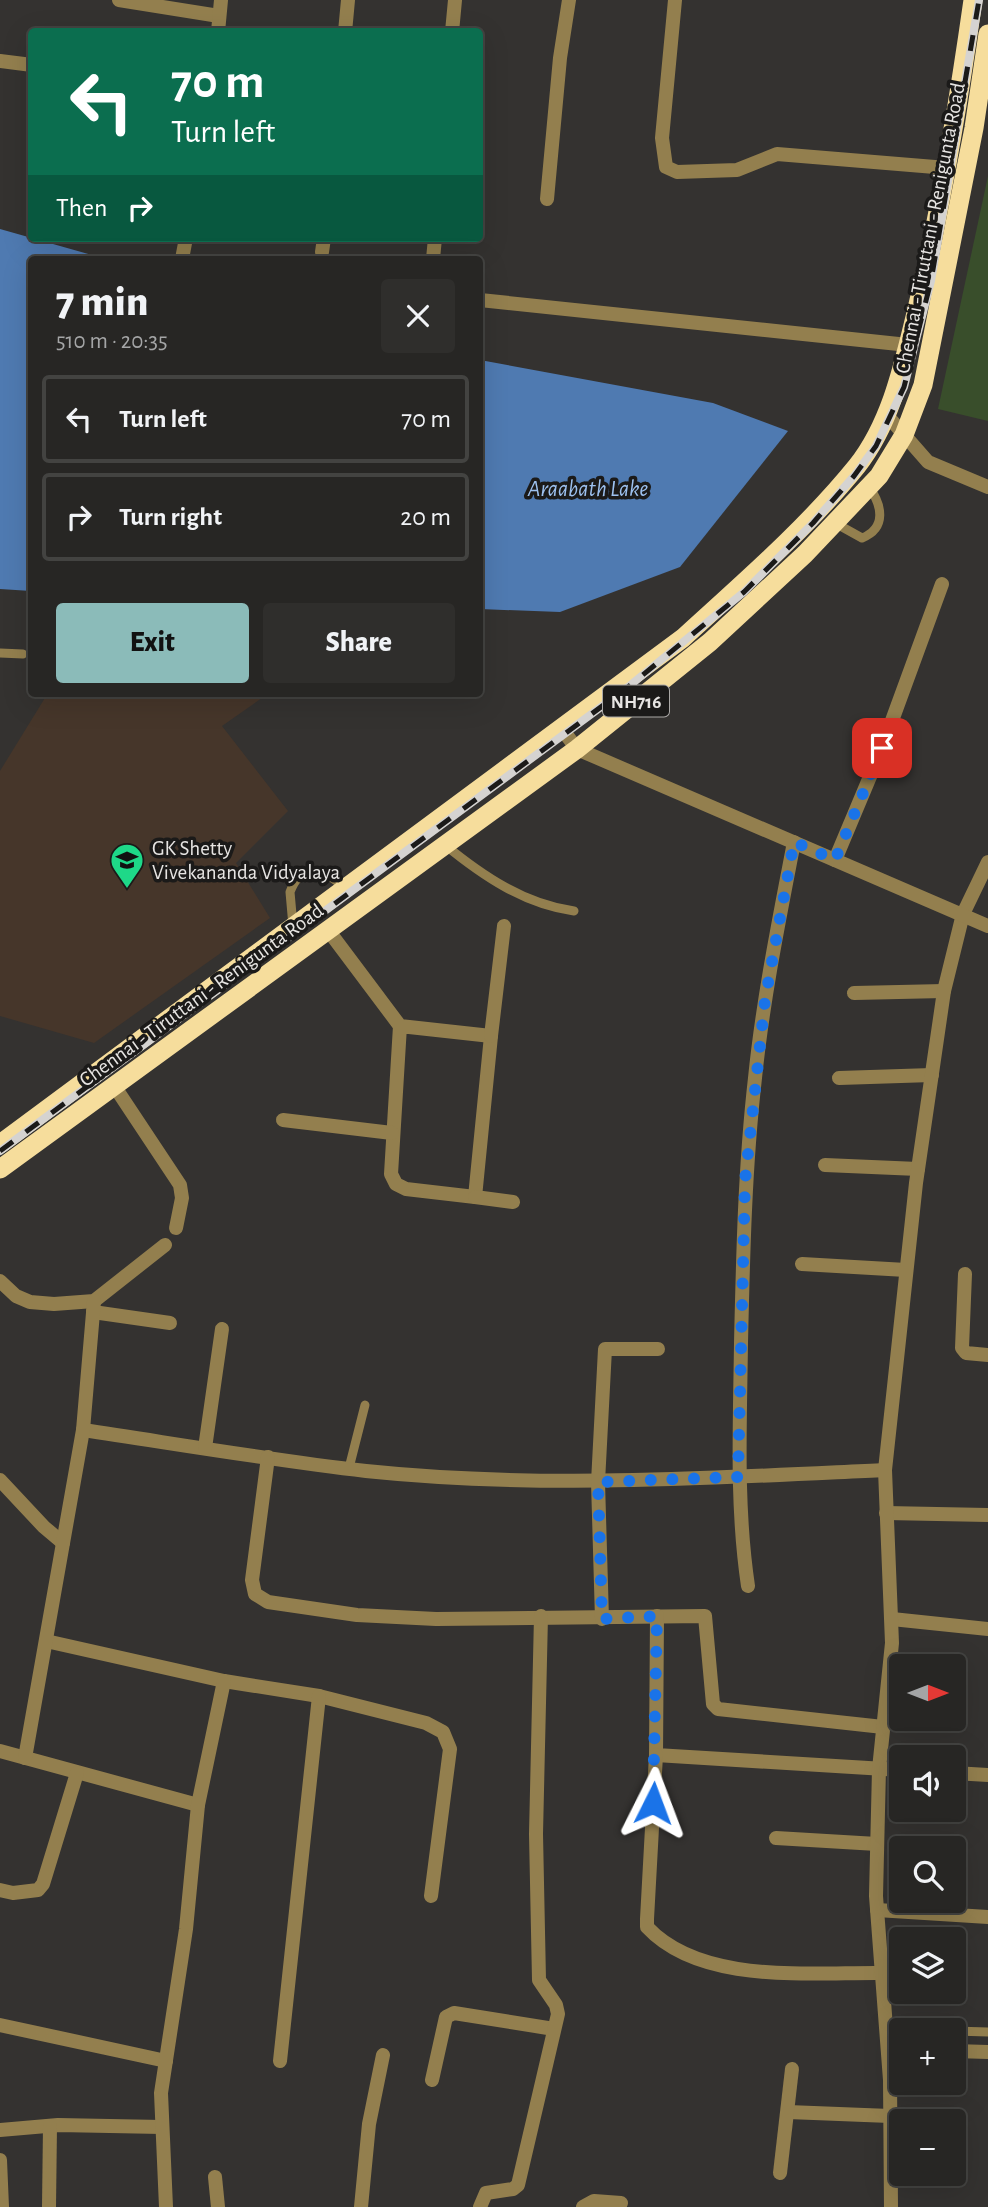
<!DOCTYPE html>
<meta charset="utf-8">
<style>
:root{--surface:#272624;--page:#2f2e2c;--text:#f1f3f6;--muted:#a4a5a6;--line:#434341;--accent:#8bbbb9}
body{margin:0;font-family:"Alegreya Sans",sans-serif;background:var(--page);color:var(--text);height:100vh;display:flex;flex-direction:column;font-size:26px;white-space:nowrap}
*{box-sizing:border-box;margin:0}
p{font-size:23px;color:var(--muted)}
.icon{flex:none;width:38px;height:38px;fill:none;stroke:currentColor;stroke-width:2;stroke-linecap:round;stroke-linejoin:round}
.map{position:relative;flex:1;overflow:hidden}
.details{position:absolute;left:28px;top:256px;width:455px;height:441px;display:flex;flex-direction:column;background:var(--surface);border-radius:7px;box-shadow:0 7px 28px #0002,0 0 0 2px var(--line)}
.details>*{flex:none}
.hud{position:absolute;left:28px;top:28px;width:455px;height:214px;border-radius:7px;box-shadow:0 7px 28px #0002,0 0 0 2px var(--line);background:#0b6e4f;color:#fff;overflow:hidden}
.needle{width:46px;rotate:90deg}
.fabs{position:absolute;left:889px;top:1654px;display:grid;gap:14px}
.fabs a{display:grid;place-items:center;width:77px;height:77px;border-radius:7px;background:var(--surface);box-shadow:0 7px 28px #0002,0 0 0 2px var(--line);font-size:35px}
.pin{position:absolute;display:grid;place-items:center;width:60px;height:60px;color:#fff;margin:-30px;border-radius:14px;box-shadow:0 4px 10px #0006}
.me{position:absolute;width:77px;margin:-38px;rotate:3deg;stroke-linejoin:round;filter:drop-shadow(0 0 5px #0008)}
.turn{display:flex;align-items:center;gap:24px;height:147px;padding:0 28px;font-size:32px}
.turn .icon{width:91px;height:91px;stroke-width:2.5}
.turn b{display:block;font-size:49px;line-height:60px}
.then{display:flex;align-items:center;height:66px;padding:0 28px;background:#0003;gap:14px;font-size:26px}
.round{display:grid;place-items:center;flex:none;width:74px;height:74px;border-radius:7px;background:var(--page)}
.headline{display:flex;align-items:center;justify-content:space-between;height:119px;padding:0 28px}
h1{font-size:42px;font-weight:800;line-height:52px}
.button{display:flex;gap:14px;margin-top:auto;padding:14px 28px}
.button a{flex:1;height:80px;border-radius:7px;background:var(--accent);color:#111;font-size:28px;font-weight:800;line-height:80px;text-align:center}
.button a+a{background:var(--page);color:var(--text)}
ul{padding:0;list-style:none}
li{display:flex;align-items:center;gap:21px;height:88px;margin:0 14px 10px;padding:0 14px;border:4px solid var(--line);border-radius:7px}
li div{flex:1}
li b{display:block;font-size:26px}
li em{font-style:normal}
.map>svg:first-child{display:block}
.education{fill:#46362a}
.green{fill:#394e2b}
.water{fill:#4f7ab1}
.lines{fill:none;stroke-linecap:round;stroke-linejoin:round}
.service{stroke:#937f4e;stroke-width:9}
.minor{stroke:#937f4e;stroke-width:14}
.tertiary{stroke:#937f4e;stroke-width:14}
.trunk{stroke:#f6dd9c;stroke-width:19}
.rail-casing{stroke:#d5d3d1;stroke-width:8}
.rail{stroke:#1b1a19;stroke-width:5;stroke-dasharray:16;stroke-linecap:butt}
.route{stroke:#1a73e8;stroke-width:12;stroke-dasharray:0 21.6}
.labels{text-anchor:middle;stroke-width:7;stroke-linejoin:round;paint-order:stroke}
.shield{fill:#1b1a19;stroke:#aaa8a6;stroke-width:2}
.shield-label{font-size:19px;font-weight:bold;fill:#e7e5e3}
.street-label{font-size:21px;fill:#e7e5e3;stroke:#1b1a19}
.poi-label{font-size:21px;fill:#e7e5e3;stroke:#1b1a19;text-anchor:start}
.water-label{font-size:23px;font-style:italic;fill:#9dc1ef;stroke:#1b1a19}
</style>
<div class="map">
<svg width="988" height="2207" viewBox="0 0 988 2207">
<rect width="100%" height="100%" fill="#343230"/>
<path class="education" d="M48,693H269L222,726L288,811L236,863L270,918L94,1043L0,1016V771Z"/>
<path class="green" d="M988,176V421L938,409Z"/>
<g class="water">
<path d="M0,229L106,259H32L31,591L0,589Z"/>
<path d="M480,360L713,403L788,431L680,567L560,612L480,609Z"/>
</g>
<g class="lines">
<g class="service">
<path d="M835,523L862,538C887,528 882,505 869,487"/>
<path d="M0,653L23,654"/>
<path d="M445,845C483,876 524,904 574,911"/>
<path d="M293,926L290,892C302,860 325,870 345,888"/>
<path d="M349,1468L365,1405"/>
<path d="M887,2030H901"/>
<path d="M954,2031L988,2032"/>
</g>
<g class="minor">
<path d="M119,0L219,16"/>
<path d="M675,0L662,138L666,167L677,172L737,170L777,154L947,168"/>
<path d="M218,32L221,0"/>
<path d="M345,32L348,0"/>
<path d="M452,32L455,0"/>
<path d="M0,61L32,65"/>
<path d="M547,199L560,58L569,0"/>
<path d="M322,252L324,238"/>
<path d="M182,259L186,238"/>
<path d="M433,259L435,238"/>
<path d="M480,300L908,345"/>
<path d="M885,413L928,462L988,487"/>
<path d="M835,860L882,748L942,584"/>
<path d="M328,930L400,1026L491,1036L475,1197L406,1189L396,1184L391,1174L400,1026"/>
<path d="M854,993L944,991"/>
<path d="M491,1036L504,926"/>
<path d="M839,1078L932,1075"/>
<path d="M115,1087L180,1185L182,1198L176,1228"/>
<path d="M283,1120L392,1133"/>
<path d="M825,1165L918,1169"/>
<path d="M475,1197L513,1202"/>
<path d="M802,1264L906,1270"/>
<path d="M965,1274L962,1348L966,1353L988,1355"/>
<path d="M0,1281L16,1296L30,1302L54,1304L94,1301L165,1245"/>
<path d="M93,1312L170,1323"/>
<path d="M83,1430C177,1444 271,1460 366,1471C538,1489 712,1478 885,1470"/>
<path d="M205,1448L222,1329"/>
<path d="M268,1457L252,1580L255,1594L268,1602L357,1615L436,1619L705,1616L713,1704L718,1709L883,1727"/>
<path d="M0,1480L44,1527L63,1543"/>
<path d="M886,1513L988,1515"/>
<path d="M748,1586C736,1505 740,1425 741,1343C743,1254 745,1166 755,1078C763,999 779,920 794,842"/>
<path d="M657,1616L656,1755L901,1770"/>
<path d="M602,1619L598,1482L605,1349H658"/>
<path d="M892,1619L988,1629"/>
<path d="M46,1641L224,1681L319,1696L426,1723L443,1732L450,1749L431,1896"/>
<path d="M0,1751L198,1805"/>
<path d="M656,1755L647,1919V1927C701,1985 810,1972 883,1973"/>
<path d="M25,1758L83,1430L94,1301"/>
<path d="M954,1773L988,1775"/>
<path d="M776,1838L877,1844"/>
<path d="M0,1890L13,1893L38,1890L43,1884L77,1773"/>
<path d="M877,1910L988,1917"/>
<path d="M0,2025L166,2061"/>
<path d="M954,2051L988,2052"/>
<path d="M280,2061L319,1696"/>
<path d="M432,2080L446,2017L454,2013L554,2029"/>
<path d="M788,2112L890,2116"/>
<path d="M0,2130L58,2125L162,2127"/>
<path d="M0,2160L2,2207"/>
<path d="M780,2173L792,2069"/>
<path d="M215,2177L218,2207"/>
<path d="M49,2206L50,2126"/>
<path d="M166,2207L161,2093L186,1929L198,1805L224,1681"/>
<path d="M361,2207L369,2124L383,2055"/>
<path d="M480,2207L486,2193L513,2189L518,2185L558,2014L556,2005L539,1980L536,1834L541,1616"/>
<path d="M583,2207L594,2201L621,2203"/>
<path d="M891,2207L890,2080L876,1896L879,1769L892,1643L885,1470L916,1183L944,991L963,914L988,862"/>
</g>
<path class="tertiary" d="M562,729L577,749L988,926"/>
<g class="trunk">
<path d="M0,1144L683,638C743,583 806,529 857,466C891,423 903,366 916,313C941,210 958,106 973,0"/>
<path d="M0,1169L577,749L710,642L805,554L879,476L904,435L923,385L974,128L988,34"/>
</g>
<defs>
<path id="rail" d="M0,1151L628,687L744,592L813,523L854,476L876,446L904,387L931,281L979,0"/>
</defs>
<use href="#rail" class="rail-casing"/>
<use href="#rail" class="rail"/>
</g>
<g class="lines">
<path class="route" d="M653,1803L657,1616L602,1619L598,1482L738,1477L745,1181L765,1000L794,842L835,860L882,748"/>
</g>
<defs>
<symbol id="school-pin" viewBox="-11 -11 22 30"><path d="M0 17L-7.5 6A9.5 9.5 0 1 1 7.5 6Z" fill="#1ed888" stroke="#1b1a19"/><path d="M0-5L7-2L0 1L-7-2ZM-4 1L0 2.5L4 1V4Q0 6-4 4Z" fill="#111"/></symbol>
</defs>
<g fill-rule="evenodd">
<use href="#school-pin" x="108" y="841" width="38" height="52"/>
</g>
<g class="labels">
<rect class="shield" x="603" y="685.5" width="66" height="31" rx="5"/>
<g class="shield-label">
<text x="636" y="708">NH716</text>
</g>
<g class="street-label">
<text transform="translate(930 228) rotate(-79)" y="7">Chennai - Tiruttani - Renigunta Road</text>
<text transform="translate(201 995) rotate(-36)" y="7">Chennai - Tiruttani - Renigunta Road</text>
</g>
<g class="poi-label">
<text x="152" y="855">GK Shetty<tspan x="152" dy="24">Vivekananda Vidyalaya</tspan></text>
</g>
<g class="water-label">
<text x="588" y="496">Araabath Lake</text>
</g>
</g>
</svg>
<div class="fabs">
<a><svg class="needle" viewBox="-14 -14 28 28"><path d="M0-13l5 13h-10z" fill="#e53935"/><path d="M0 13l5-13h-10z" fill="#a4a5a6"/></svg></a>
<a><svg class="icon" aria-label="sound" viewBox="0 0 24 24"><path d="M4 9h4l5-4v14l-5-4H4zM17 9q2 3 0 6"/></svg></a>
<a><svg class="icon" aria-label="search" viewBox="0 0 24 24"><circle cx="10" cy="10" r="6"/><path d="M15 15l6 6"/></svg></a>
<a><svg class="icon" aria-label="layers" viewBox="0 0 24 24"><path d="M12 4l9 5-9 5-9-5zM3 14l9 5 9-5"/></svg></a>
<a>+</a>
<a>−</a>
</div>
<div class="pin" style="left:882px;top:748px;background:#d93025"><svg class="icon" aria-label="arrive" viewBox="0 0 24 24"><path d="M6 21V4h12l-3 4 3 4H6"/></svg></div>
<svg class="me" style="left:653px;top:1803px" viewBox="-20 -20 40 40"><path d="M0-17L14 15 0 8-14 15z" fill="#1a73e8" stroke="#fff" stroke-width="4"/></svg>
<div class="hud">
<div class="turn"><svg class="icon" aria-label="left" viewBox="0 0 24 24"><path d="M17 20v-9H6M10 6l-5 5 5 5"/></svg><div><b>70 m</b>Turn left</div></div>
<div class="then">Then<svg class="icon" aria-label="right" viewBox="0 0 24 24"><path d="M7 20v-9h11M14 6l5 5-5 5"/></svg></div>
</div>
<section class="details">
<div class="headline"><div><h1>7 min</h1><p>510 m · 20:35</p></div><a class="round"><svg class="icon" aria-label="close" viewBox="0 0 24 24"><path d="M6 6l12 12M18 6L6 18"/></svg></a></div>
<ul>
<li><svg class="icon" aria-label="left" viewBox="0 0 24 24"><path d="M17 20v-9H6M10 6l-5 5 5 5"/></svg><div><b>Turn left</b></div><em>70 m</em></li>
<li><svg class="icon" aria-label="right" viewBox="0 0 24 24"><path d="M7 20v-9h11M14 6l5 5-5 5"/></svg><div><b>Turn right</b></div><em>20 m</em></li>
</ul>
<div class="button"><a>Exit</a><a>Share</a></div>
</section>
</div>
